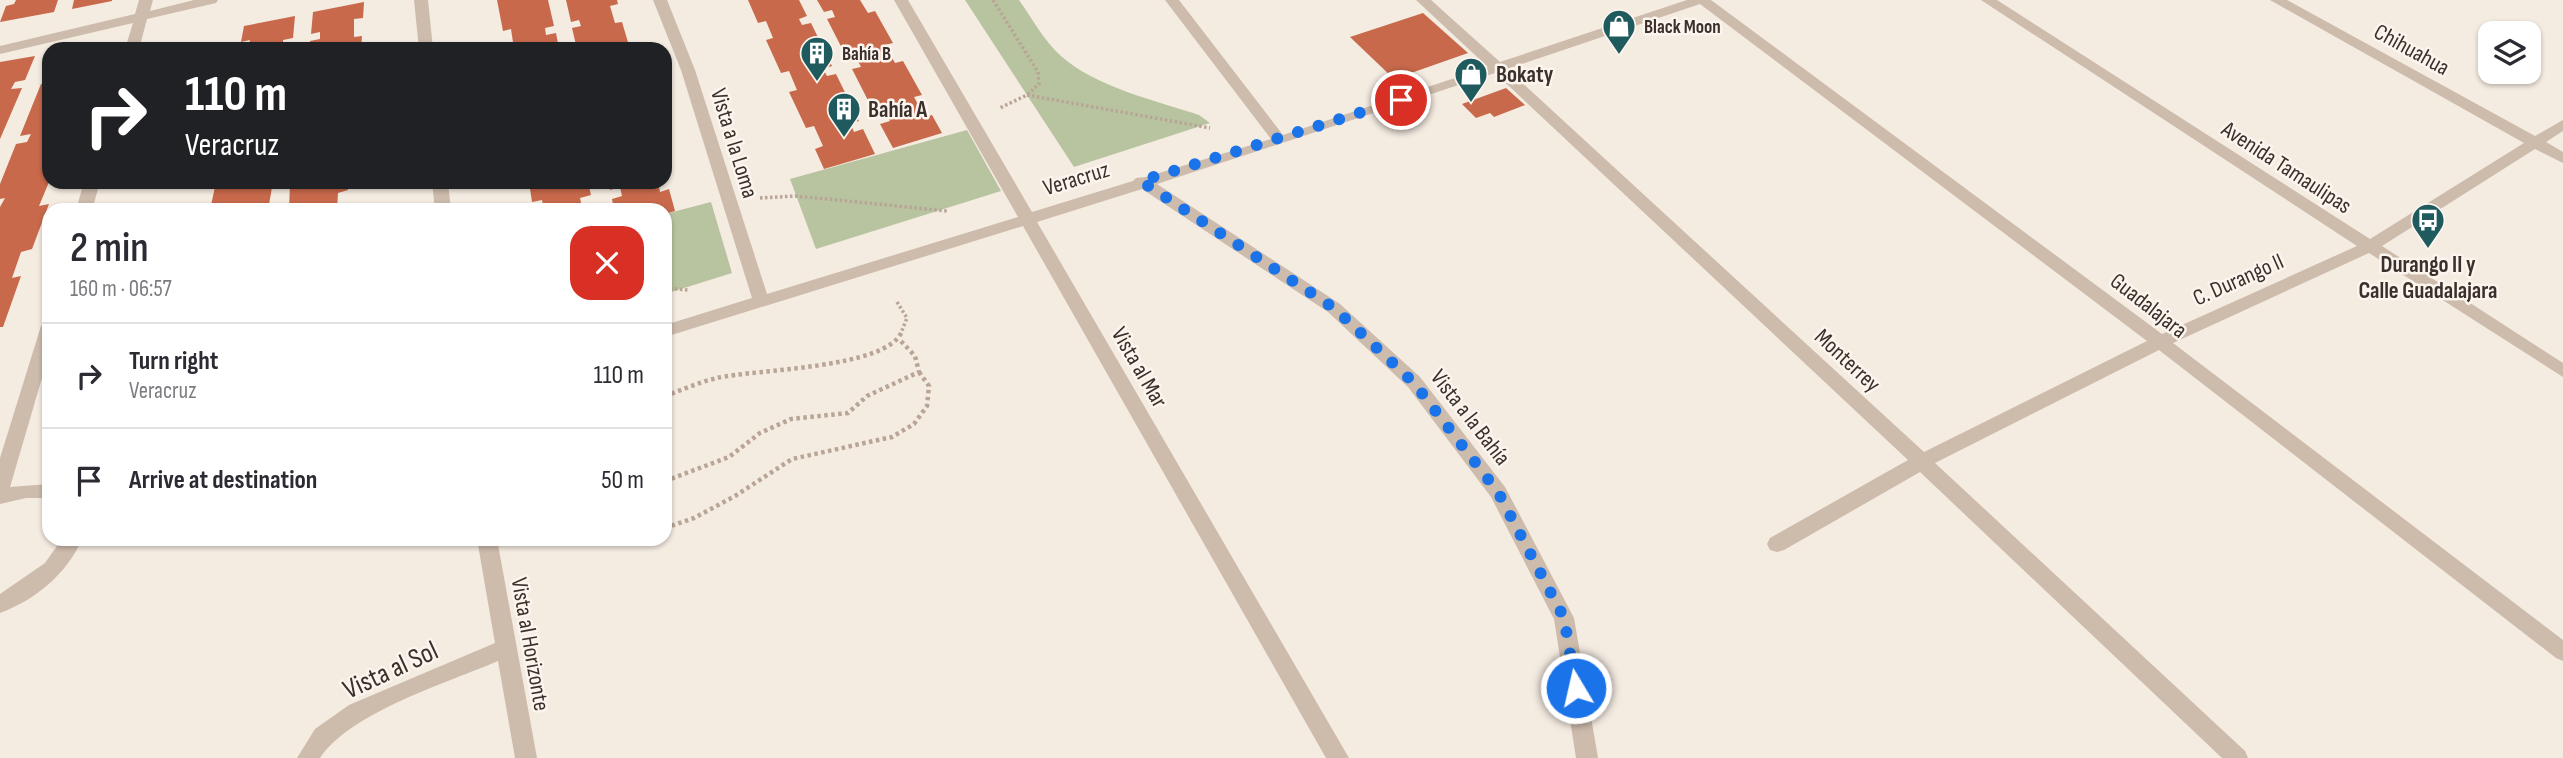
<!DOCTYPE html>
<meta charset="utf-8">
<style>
:root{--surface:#fff;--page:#f7f7f7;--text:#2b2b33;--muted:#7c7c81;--line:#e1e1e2}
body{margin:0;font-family:"Sofia Sans Condensed",sans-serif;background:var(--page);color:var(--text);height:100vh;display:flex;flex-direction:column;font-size:26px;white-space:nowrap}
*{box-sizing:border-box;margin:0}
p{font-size:23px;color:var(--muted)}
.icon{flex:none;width:38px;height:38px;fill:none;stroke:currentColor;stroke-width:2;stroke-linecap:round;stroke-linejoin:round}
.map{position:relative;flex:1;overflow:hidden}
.panel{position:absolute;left:42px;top:203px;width:630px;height:343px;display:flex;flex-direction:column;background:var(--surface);border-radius:21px;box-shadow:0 2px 5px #0004}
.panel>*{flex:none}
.top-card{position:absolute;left:42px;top:42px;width:630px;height:147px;border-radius:21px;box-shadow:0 2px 5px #0004;background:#202124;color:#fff;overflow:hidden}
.tools{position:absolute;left:2478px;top:21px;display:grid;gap:14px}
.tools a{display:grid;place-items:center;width:63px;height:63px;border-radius:14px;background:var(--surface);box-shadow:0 2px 5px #0004;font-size:35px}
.pin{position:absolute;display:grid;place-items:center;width:60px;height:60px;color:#fff;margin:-30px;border:4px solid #fff;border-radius:50%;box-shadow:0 2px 7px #0007}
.me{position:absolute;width:77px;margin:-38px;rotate:351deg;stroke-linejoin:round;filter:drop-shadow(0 0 5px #0008)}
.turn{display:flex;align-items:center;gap:24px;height:147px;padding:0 28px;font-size:32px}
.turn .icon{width:91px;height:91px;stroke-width:2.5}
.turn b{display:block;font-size:49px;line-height:60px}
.round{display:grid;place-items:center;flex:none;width:74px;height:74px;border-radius:21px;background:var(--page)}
.overview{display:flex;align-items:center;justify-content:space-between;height:119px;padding:0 28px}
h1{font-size:42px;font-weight:600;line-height:52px}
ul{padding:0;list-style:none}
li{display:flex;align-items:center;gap:21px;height:105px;padding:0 28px;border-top:2px solid var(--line)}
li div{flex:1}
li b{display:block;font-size:26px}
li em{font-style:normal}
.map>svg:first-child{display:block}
.green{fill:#b8c4a0}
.building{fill:#c8694b}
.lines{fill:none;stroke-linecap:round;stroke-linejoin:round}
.path-far1{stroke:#b9a596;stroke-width:3.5;stroke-dasharray:2.5 2.5;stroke-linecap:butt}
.path{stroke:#b9a596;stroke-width:4.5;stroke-dasharray:3.5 3.5;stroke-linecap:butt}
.minor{fill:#cdbbac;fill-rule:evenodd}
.route{stroke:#1a73e8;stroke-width:12;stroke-dasharray:0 21.6}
.labels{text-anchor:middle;stroke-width:5;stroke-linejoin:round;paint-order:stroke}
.far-poi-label{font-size:19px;font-weight:bold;fill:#3b302b;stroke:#fbf5ee;text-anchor:start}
.street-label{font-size:23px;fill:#3b302b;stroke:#fbf5ee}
.poi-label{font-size:23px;font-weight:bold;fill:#3b302b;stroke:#fbf5ee;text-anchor:start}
.near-street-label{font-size:28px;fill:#3b302b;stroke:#fbf5ee}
</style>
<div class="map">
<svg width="2563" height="758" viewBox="0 0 2563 758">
<rect width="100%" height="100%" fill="#f4ebe1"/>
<g class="green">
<path d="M965,0H1019C1032,18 1044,41 1061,56C1095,87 1157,101 1199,115L1210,123L1074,167Z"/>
<path d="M967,130L1001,191L816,249L790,179Z"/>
<path d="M711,202L732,273L665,294V214Z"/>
</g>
<g class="building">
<path d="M16,0H58L54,12L0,22L6,6L14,4Z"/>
<path d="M74,0H112V1L72,9Z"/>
<path d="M497,0H548L554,26L545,28L546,35L556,33L559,49H514L511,29L503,31Z"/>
<path d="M566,0H617L618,4L610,6L615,23L622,22L630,49H577L572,28L581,26L579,20L571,22Z"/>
<path d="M748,0H799L807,16L799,19L802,25L811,23L832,66L823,69L827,76L836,74L859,121L850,123L854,132L863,129L875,154L824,169L815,149L823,146L814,126L806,128L789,92L797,90L789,71L781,73L766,40L773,38L766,21L758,23Z"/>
<path d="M817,0H860L868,13L875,11L893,43L885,45L895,63L903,61L922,95L914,97L925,117L932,115L942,133L893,148L880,124L890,121L885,113L876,116L852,69L861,67L857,59L849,62L827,19L835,17L832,10L824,12Z"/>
<path d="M364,2L363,18L354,19V37L362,36L361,49H309L310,41L320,39V32L311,34L313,12Z"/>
<path d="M1423,13L1468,53L1394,79L1350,37Z"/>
<path d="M295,16L293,38L283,40V47L292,45V49H248L250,40L241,42L244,26Z"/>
<path d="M35,56L25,80L15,82L11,89L22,88L0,139V62Z"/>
<path d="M49,83V182L39,206L49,204L32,249L21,252L12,278L21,276L3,327H0V207L5,198L0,199V184L16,144L27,142L31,134L20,136L41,84Z"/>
<path d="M1506,88L1525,105L1494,117L1490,113L1476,118L1462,104Z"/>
<path d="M216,182H273L268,210H210Z"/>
<path d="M293,182H348V190L338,193L337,210H289L290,183Z"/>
<path d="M529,182H588L591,195L580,198L582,207L593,204L594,210H544L542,200L532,202Z"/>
<path d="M608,182H658L660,192L669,189L675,211L665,214V210H614L612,199L622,196L620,187L610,190Z"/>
</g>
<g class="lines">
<g class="path-far1">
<path d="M993,0L1038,72L1039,84L1027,95L1000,108"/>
<path d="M1027,95L1210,128"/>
<path d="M760,198L796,196L947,211"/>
<path d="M665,288L688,290"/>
<path d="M897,302L907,318L901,333"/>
</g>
<g class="path">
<path d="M665,396C682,390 699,382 717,378C755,369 888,369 902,331"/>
<path d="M665,481L729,457L760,433L791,419L848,413L867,396L919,372L915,356L899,339"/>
<path d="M665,528L694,518L735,496L792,459L892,437L914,424L927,406L929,386L919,372"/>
</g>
<g class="minor">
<path d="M139,0H153L150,11L194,0H218L216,3L147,19L139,49H125L133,23L0,54V46L135,14Z"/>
<path d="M414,0H428L433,49H419Z"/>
<path d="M653,0H667L695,70L767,294L1018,217L894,0H908L1032,212L1133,181L1136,178L1146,177L1271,139L1165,0H1179L1283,135L1488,67L1416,0H1431L1500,62L1687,0H1711L2162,334L2357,246L1981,0H1997L2370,239L2524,143L2270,0H2287L2535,136L2563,120V131L2546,142L2563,152V163L2535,149L2382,246L2563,363V377L2369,253L2173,343L2563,640V661L2556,658L2159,350L1935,463L2245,751L2248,758H2222L1920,472L1784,550L1777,552L1770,550L1767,544L1770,538L1908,460L1495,73L1157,184L1340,304L1420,377L1505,487L1574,618L1598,758H1576L1554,619L1491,497L1408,387L1328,312L1142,189L1037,222L1349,758H1326L1023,226L665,337V325L752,298L681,70ZM1700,4L2147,341L1924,452L1507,69Z"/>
<path d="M84,182H100L92,210H76Z"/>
<path d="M432,182H448L451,210H435Z"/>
<path d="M49,320V354L10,487L49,484V498H26L0,504V458L41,326Z"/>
<path d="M62,539H82C67,574 35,600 0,613V594L45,563Z"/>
<path d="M477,539H497L537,758H515L498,661C447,683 351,712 320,758H297L315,729L349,705L495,643Z"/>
</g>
</g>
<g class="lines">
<path class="route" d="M1401,100L1141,181L1334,308L1414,383L1498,492L1564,618L1576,688"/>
</g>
<defs>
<symbol id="shop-pin" viewBox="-11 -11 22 30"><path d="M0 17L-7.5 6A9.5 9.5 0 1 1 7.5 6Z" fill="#1f5a5e" stroke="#fbf5ee"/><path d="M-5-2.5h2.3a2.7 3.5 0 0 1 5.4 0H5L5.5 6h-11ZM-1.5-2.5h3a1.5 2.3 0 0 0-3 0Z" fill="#fff"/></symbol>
<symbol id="building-pin" viewBox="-11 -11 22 30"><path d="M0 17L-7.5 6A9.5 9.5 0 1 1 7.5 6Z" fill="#1f5a5e" stroke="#fbf5ee"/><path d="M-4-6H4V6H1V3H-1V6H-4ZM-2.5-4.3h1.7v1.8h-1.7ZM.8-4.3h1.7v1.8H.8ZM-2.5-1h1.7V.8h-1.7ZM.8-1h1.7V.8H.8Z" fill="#fff"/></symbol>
<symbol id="bus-pin" viewBox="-11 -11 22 30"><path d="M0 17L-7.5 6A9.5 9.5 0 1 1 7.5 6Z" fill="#1f5a5e" stroke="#fbf5ee"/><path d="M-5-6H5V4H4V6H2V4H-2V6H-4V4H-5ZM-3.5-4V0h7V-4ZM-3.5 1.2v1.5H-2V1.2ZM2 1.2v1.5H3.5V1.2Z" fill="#fff"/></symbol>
</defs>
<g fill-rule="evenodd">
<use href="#shop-pin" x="1600" y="7" width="38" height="52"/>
<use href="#building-pin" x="798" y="34" width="38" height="52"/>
<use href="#shop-pin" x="1452" y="55" width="38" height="52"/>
<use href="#building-pin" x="825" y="90" width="38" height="52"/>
<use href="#bus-pin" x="2409" y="201" width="38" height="52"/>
</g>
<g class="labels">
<g class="far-poi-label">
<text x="1644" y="33">Black Moon</text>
<text x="842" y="60">Bahía B</text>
</g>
<g class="street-label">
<text transform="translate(2412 49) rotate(29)" y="8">Chihuahua</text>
<text transform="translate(735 143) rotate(73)" y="8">Vista a la Loma</text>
<text transform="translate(2287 167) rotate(33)" y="8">Avenida Tamaulipas</text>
<text transform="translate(1076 178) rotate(-17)" y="8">Veracruz</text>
<text transform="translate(2238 279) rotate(-24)" y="8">C. Durango II</text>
<text transform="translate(2149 305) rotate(38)" y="8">Guadalajara</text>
<text transform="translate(1848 360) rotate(43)" y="8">Monterrey</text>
<text transform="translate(1140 367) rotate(60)" y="8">Vista al Mar</text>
<text transform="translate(1471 417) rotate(52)" y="8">Vista a la Bahía</text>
<text transform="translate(531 644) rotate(80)" y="8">Vista al Horizonte</text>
</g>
<g class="poi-label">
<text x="1496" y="82">Bokaty</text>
<text x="868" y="117">Bahía A</text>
<text x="2428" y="272" text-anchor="middle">Durango II y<tspan x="2428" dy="26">Calle Guadalajara</tspan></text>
</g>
<g class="near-street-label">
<text transform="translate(390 669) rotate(-25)" y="10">Vista al Sol</text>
</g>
</g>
</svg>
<div class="tools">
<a><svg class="icon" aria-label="layers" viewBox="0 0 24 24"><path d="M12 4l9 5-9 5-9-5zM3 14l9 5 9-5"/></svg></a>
</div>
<div class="pin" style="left:1401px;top:100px;background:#d93025"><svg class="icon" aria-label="arrive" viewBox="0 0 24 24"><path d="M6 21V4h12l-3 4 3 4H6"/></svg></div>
<svg class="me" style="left:1576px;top:688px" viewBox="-20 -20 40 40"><circle r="17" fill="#1a73e8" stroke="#fff" stroke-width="3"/><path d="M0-11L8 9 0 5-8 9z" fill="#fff"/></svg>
<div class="top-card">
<div class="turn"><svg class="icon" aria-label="right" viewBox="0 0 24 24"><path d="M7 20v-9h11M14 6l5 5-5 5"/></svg><div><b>110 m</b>Veracruz</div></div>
</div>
<section class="panel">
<div class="overview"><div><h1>2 min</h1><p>160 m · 06:57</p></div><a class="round" style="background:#d93025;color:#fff"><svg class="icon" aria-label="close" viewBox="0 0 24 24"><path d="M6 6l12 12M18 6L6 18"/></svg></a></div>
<ul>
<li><svg class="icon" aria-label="right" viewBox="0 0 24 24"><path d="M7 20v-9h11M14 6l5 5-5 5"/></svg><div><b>Turn right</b><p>Veracruz</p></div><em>110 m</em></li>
<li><svg class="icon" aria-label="arrive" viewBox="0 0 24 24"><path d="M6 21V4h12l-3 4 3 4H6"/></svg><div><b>Arrive at destination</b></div><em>50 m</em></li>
</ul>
</section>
</div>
